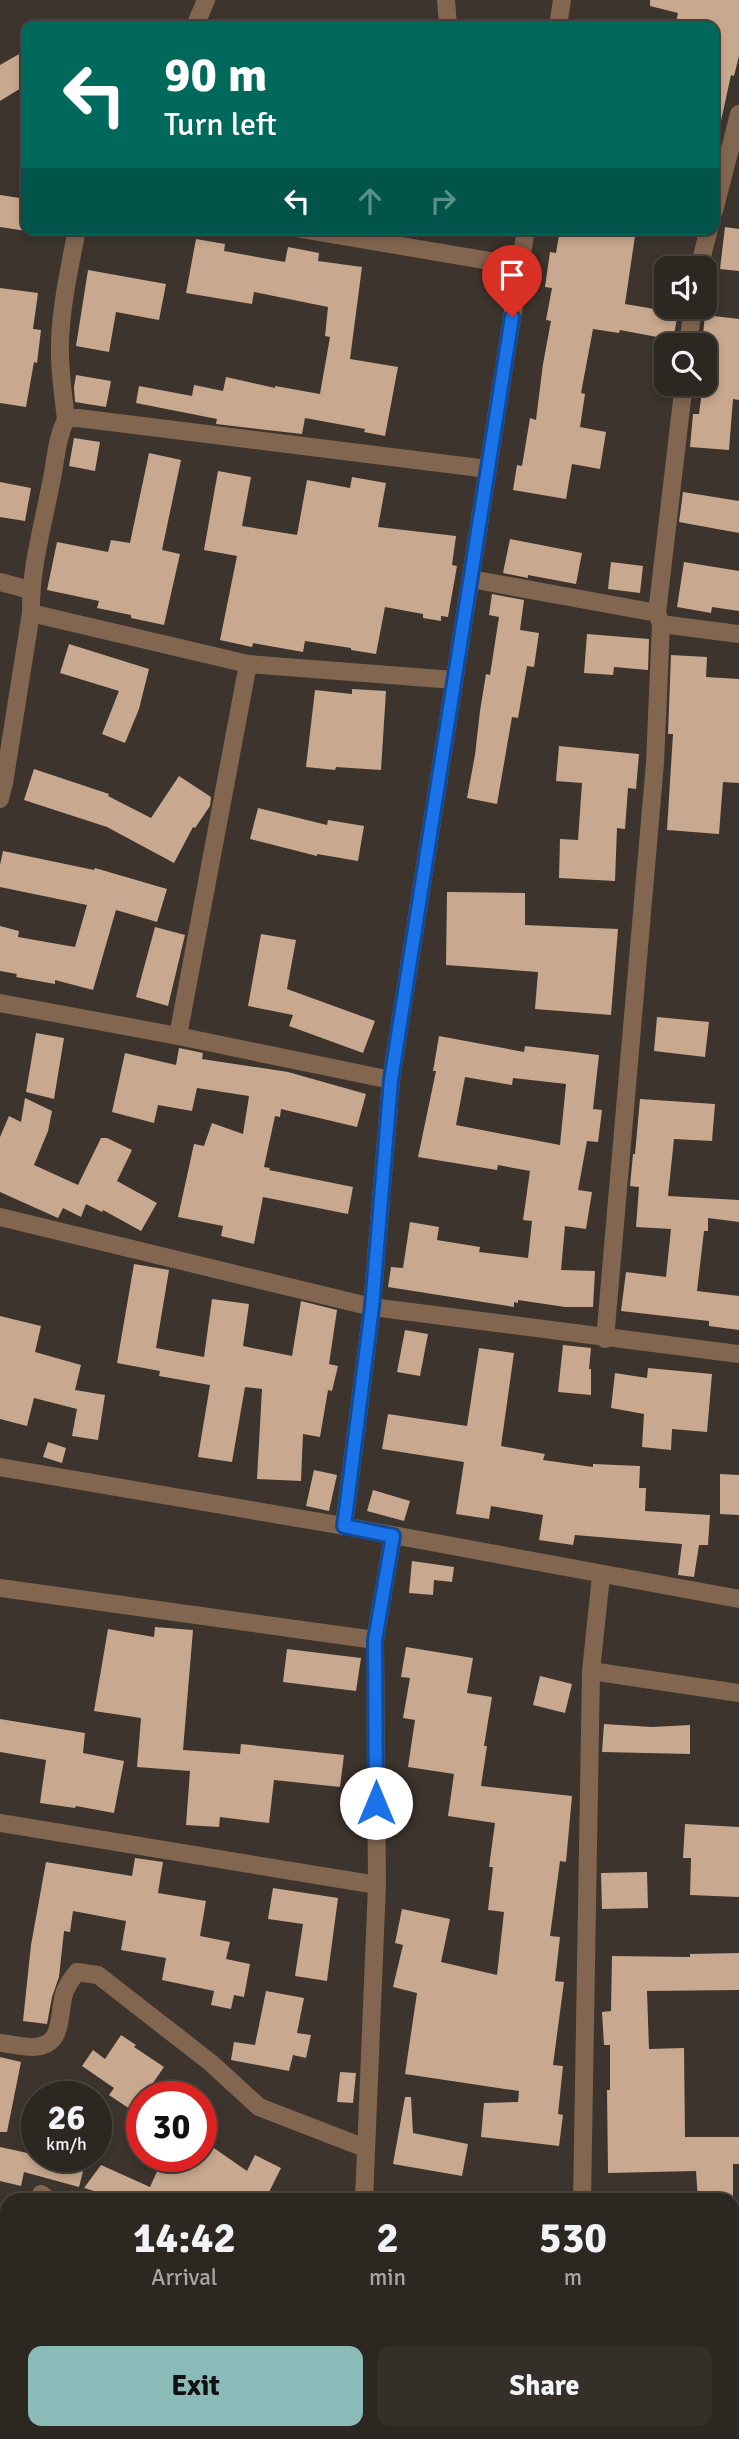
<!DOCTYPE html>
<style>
:root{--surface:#2d2722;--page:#352f2a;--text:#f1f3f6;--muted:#a7a5a5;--line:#484440;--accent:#8bbbb9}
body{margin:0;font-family:Signika,sans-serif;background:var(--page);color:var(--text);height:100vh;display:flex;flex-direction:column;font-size:26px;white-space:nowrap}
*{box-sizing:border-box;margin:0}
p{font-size:23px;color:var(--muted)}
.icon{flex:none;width:38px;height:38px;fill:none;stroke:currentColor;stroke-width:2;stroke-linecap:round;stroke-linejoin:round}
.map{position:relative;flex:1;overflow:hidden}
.panel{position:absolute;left:0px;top:2193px;width:740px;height:247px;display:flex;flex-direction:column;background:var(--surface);border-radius:21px 21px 0 0;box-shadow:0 4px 10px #0003,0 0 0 2px var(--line)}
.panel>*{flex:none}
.banner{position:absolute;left:21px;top:21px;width:698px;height:214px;border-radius:14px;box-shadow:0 4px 10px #0003,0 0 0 2px var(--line);background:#00695c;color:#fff;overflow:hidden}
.tools{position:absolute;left:654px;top:256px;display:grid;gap:14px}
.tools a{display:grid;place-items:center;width:63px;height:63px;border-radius:14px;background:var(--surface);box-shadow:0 4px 10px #0003,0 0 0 2px var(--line);font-size:35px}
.speed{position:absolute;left:21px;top:2081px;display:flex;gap:14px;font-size:35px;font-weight:700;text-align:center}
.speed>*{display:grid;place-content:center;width:91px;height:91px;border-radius:50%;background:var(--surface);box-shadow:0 4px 10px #0003,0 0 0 2px var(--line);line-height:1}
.speed small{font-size:18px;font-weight:400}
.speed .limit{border:10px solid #d22;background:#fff;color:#111}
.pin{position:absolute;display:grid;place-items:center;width:60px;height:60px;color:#fff;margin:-72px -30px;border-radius:50% 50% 50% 0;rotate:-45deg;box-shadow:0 0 7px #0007}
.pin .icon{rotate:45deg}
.me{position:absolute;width:77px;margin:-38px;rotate:0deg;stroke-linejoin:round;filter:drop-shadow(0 0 5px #0008)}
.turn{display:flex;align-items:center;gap:24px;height:147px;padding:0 28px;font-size:32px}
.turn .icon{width:91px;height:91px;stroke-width:2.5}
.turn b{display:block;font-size:49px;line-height:60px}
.lanes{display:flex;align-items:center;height:66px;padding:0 28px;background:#0003;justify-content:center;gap:35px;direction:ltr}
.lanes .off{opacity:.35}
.eta{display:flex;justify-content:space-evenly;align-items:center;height:119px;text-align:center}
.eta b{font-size:42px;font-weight:700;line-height:49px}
.button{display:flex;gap:14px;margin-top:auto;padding:14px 28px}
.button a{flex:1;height:80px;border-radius:14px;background:var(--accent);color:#111;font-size:28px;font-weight:700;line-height:80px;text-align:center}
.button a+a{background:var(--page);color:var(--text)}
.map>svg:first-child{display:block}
.building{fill:#c8a88e;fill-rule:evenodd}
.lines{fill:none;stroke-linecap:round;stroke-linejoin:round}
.minor{stroke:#82664f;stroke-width:18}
.route-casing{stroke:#114b97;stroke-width:18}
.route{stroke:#1a73e8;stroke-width:12}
</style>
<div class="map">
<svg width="739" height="2439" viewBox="0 0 739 2439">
<rect width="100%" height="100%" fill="#3c342d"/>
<g class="building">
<path d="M650,0H739V56L734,76L731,75L721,121L714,120V26H675L678,13L650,6Z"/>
<path d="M26,50V85L0,101V65Z"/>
<path d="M0,195L26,199V231L0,227Z"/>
<path d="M725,227L739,229V271L720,269Z"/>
<path d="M560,229H636L625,304L678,313L673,340L620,330L619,333L593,329L581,393L585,394L580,427L606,432L600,469L572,464L566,499L513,490L517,465L522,466L530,418L536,420L543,364L551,321L546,320L552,288L545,287L550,252L556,253Z"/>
<path d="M196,239L225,244L224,251L285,262L288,247L319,253L318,261L362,267L350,359L398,367L385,436L364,432L365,429L305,418L302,434L216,424L217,419L136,403L139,386L192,396L194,385L223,391L226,377L275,388V386L320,394L330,337L325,336L328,307L254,292L252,304L186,293Z"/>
<path d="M88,270L166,284L159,320L116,312L109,352L76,346Z"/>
<path d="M0,288L38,293L33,329L41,330L37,363L34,362L26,407L0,403Z"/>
<path d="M705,315L739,319V400L733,399L729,450L690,447L693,414H699L703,383H705L708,345H702Z"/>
<path d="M76,375L111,381L106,407L75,402L74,387Z"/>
<path d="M74,438L100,442L95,471L69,466Z"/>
<path d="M149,453L181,460L162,550L180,554L164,625L131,618V615L97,608L99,601L47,590L57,542L108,552L111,540L130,543Z"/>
<path d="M218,471L251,477L242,526L297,535L307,480L350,488L352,477L386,483L378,527L456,536L452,565L457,566L448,617L441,616V621L423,618V614L385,607L376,654L351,650V648L305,641L303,652L253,643L252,647L220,640L237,556L204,550Z"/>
<path d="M0,482L31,488L25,521L0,517Z"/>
<path d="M683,492L739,501V533L679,522Z"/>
<path d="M510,539L582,553L576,584L528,575V578L503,573Z"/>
<path d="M611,562L643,566L640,593L608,589Z"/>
<path d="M684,562L739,571V611L712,607L711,613L677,607Z"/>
<path d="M492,594L524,600L520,630L539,633L534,667L527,666L518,718L512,717L497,804L467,798L475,755L480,711L486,674L490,675L499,617L489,615Z"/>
<path d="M587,634L649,639L648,670L614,667L613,675L584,673Z"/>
<path d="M69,644L149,669L139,709L125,743L102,734L119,691L60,673Z"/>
<path d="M671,655L707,657L706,677L739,679V783L723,782L719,834L667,830L673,734H668Z"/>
<path d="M352,689L386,691L381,770L336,767L335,770L306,767L315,690L352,694Z"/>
<path d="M559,746L639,754L636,789L628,788L625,829L617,828L615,881L559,878L560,839L578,840L582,783L556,781Z"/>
<path d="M34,769L109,794L108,796L151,818L179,776L211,797L210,806L195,828L193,827L174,863L107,827L24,800Z"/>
<path d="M258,808L327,825L328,820L364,826L358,861L317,854V856L250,839Z"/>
<path d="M3,851L94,870L95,868L167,889L157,922L116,910L93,990L55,980V984L16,977L17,974L0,971V926L19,931L18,937L75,947L87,905L0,887V865Z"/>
<path d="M447,892L525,893V925L618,929L611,1015L535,1009L538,972L446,965Z"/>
<path d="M155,927L185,935L168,1006L136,997Z"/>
<path d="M261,934L296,940L287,989L375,1021L363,1053L289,1026L293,1015L248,1006Z"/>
<path d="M657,1017L709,1022L705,1057L654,1051Z"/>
<path d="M36,1033L64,1038L54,1099L26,1092Z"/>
<path d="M439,1036L524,1052L525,1046L599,1055L593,1109L602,1110L598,1142L587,1141L578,1190L592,1192L586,1229L565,1226L561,1270L595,1271L593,1307H565L518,1300V1303L514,1302V1307L388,1287L391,1267L403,1268L410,1222L439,1227L437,1240L480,1247L479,1252L528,1258L532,1221L523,1220L530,1171L498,1165L497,1170L418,1157L436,1071H433ZM465,1077L512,1085L513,1078L566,1084L560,1145L456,1125Z"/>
<path d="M179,1048L203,1053L202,1059L288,1072L366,1094L357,1127L281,1109L280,1117L275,1116L264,1167L270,1168L269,1170L353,1187L348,1214L263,1197L254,1244L221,1236L223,1226L178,1217L194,1144L204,1146L212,1123L243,1134L249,1096L197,1088L192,1111L158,1105L154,1123L112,1112L125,1053L176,1065Z"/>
<path d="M25,1098L52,1111L48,1131L34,1165L78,1185L101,1138H107L132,1150L117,1181L157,1203L141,1231L103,1210L102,1212L86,1204L81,1217L63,1208L58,1218L0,1192V1137L9,1116L21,1122Z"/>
<path d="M640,1099L715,1104L712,1141L674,1139L668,1196L739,1200V1222L708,1218V1231H704L697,1291L739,1296V1330L709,1326V1321L621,1311L626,1272L666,1277L671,1229L636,1227L639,1187L630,1186L633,1154H635Z"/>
<path d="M134,1264L169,1270L156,1348L204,1357L212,1299L249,1304L243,1346L292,1356L301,1301L337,1310L329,1364L338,1366L332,1391L328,1390L320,1437L303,1434L301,1481L257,1479L262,1389L245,1387L232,1462L198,1457L210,1385L159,1376L160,1371L117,1363Z"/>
<path d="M0,1316L41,1326L35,1352L81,1365L75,1390L105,1395L98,1440L72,1436L77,1409L34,1398L27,1426L0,1419Z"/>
<path d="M405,1330L428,1334L420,1376L397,1372Z"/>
<path d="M563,1345L591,1348L589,1369H591V1395L558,1392Z"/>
<path d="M479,1348L514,1353L501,1446L545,1454L543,1460L593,1467V1464L640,1466L639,1488H646L645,1511L710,1515L708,1545H699L694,1577L678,1575L682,1544L575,1535L573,1545L539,1540L543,1515L491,1506L489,1519L456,1514L464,1462L382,1449L388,1414L467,1426Z"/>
<path d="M648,1368L712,1374L707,1432L672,1429L671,1450L642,1447L644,1414L611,1408L615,1373L647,1378Z"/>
<path d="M48,1442L66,1448L62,1463L43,1457Z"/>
<path d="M314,1470L337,1475L329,1511L306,1506Z"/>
<path d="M720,1474L739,1475V1515L720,1514Z"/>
<path d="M373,1490L410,1501L404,1521L367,1511Z"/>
<path d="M412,1561L454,1567L452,1582L434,1580L433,1595L409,1593Z"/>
<path d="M155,1627L193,1630L183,1750L240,1754L241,1744L344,1755L340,1787L274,1780L269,1823L220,1817L219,1827L186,1825L190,1771L137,1767L141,1718L94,1711L108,1629L154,1637Z"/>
<path d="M406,1647L473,1658L467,1693L492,1697L484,1746H487L481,1786L572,1796L566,1862L560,1861L550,1936L560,1937L555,1981L564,1982L553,2065L563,2066L558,2114L563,2115L559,2146L481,2137L484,2103L518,2102L519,2091L405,2074L417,1993L393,1987L403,1945L395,1943L402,1909L450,1919L441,1962L497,1975L504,1912L488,1910L493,1867H489L495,1823L448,1816L454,1774L408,1767L415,1720L403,1718L410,1678L401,1677Z"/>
<path d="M287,1649L361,1658L356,1691L283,1682Z"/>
<path d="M540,1676L572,1684L565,1713L533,1705Z"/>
<path d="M0,1719L85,1733L83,1753L124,1761L114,1813L76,1806L75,1808L40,1803L46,1760L0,1752Z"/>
<path d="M604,1724L652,1727L690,1725V1754L602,1752Z"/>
<path d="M685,1824L739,1827V1897L690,1895L691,1858H683Z"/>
<path d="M135,1858L163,1862L158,1893L206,1901L200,1936L230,1942L226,1959L250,1964L244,1997L234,1995L231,2009L211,2005L214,1991L162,1980L166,1958L121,1950L126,1921L73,1911L70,1932L64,1931L59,1977L52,1997L47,2024L23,2021L31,1945L46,1862L132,1876Z"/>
<path d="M647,1872L648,1908L602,1909L601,1873Z"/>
<path d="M273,1888L338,1898L327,1981L295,1976L303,1924L268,1919Z"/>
<path d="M739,1953V1990L647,1991L649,2049L684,2048L685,2137H739V2164H733V2200H698L696,2171L608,2173L607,2090H610V2045H604L602,2012L611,2011L612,1956L690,1957V1954Z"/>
<path d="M266,1991L304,1998L297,2033L311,2035L306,2058L293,2055L289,2071L231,2060L234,2042L255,2045Z"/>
<path d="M121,2035L136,2045L134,2047L164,2067L144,2096H142V2117L109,2095L114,2088L82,2066L93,2050L105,2059Z"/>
<path d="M0,2057L21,2062L7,2132H0Z"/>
<path d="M340,2072L356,2073L353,2103L337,2102Z"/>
<path d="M405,2097H411L413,2133L468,2144L462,2176L393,2164Z"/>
<path d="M201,2139L247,2171L255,2155L281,2168L265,2200H91L94,2191L84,2188L101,2165L150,2187L164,2156H201Z"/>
<path d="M0,2147L55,2159V2156H87L79,2187L24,2172L21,2186L0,2181Z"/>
</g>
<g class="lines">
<g class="minor">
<path d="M446,0L448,26"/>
<path d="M195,26L206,0"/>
<path d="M558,26L562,0"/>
<path d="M714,211L739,114"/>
<path d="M301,229L520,266"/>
<path d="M699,268L709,229"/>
<path d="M688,345L693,306"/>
<path d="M66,419C63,394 59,368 60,343C61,305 70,266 77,229"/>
<path d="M471,579L657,613L661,624L739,634"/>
<path d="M0,582L30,590"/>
<path d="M31,613L248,664L454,680"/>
<path d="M657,613L684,383"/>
<path d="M0,782L4,783L0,799"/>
<path d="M4,783L31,613C30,570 43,525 51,483C56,460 56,440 66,419L78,418L488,469"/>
<path d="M0,1003L178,1036L391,1080"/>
<path d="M178,1036L248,664"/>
<path d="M0,1217L372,1307L739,1354"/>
<path d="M605,1339L655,763L661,624"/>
<path d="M0,1467L344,1526L739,1599"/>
<path d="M344,1526L372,1307L391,1080L526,229"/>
<path d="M0,1588L375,1640"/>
<path d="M591,1671L739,1693"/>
<path d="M0,1823L377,1885"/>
<path d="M0,2043C11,2044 23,2047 33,2047C66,2046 57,2013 65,1991C68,1984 72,1978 77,1972L98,1975L211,2063L259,2107L365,2148"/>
<path d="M41,2194L49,2200"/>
<path d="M364,2200L377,1885L375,1640L393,1536"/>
<path d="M582,2200L591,1671L601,1576"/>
<path d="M733,2238L739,2239"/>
<path d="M0,2340L7,2345"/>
<path d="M117,2432L134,2439"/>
<path d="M587,2432V2439"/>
<path d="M359,2439V2432"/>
</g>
</g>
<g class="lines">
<defs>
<path id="route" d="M376,1803L375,1640L393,1536L344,1526L372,1307L391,1080L512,317"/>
</defs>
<use href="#route" class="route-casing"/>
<use href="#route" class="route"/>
</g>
</svg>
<div class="tools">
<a><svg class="icon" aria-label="sound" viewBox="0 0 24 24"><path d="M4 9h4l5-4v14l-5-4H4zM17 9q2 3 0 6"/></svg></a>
<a><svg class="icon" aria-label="search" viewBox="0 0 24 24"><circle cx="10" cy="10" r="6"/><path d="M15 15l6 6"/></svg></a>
</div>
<div class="speed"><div>26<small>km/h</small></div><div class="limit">30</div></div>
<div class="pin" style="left:512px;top:317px;background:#d93025"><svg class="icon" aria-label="arrive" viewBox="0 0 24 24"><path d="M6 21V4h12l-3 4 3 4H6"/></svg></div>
<svg class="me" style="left:376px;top:1803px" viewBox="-20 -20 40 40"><circle r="19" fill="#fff"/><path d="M0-13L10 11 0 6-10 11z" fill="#1a73e8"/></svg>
<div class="banner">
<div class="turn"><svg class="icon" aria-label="left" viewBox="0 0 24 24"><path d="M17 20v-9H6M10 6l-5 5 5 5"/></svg><div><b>90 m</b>Turn left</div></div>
<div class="lanes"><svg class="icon" aria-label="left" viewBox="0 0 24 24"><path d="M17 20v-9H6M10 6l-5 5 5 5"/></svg><svg class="icon off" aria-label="ahead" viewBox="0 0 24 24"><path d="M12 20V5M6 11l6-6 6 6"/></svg><svg class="icon off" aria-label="right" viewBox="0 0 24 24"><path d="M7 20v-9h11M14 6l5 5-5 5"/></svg></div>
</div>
<section class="panel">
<div class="eta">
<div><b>14:42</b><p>Arrival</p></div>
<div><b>2</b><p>min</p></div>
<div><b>530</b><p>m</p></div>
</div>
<div class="button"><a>Exit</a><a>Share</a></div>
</section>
</div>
